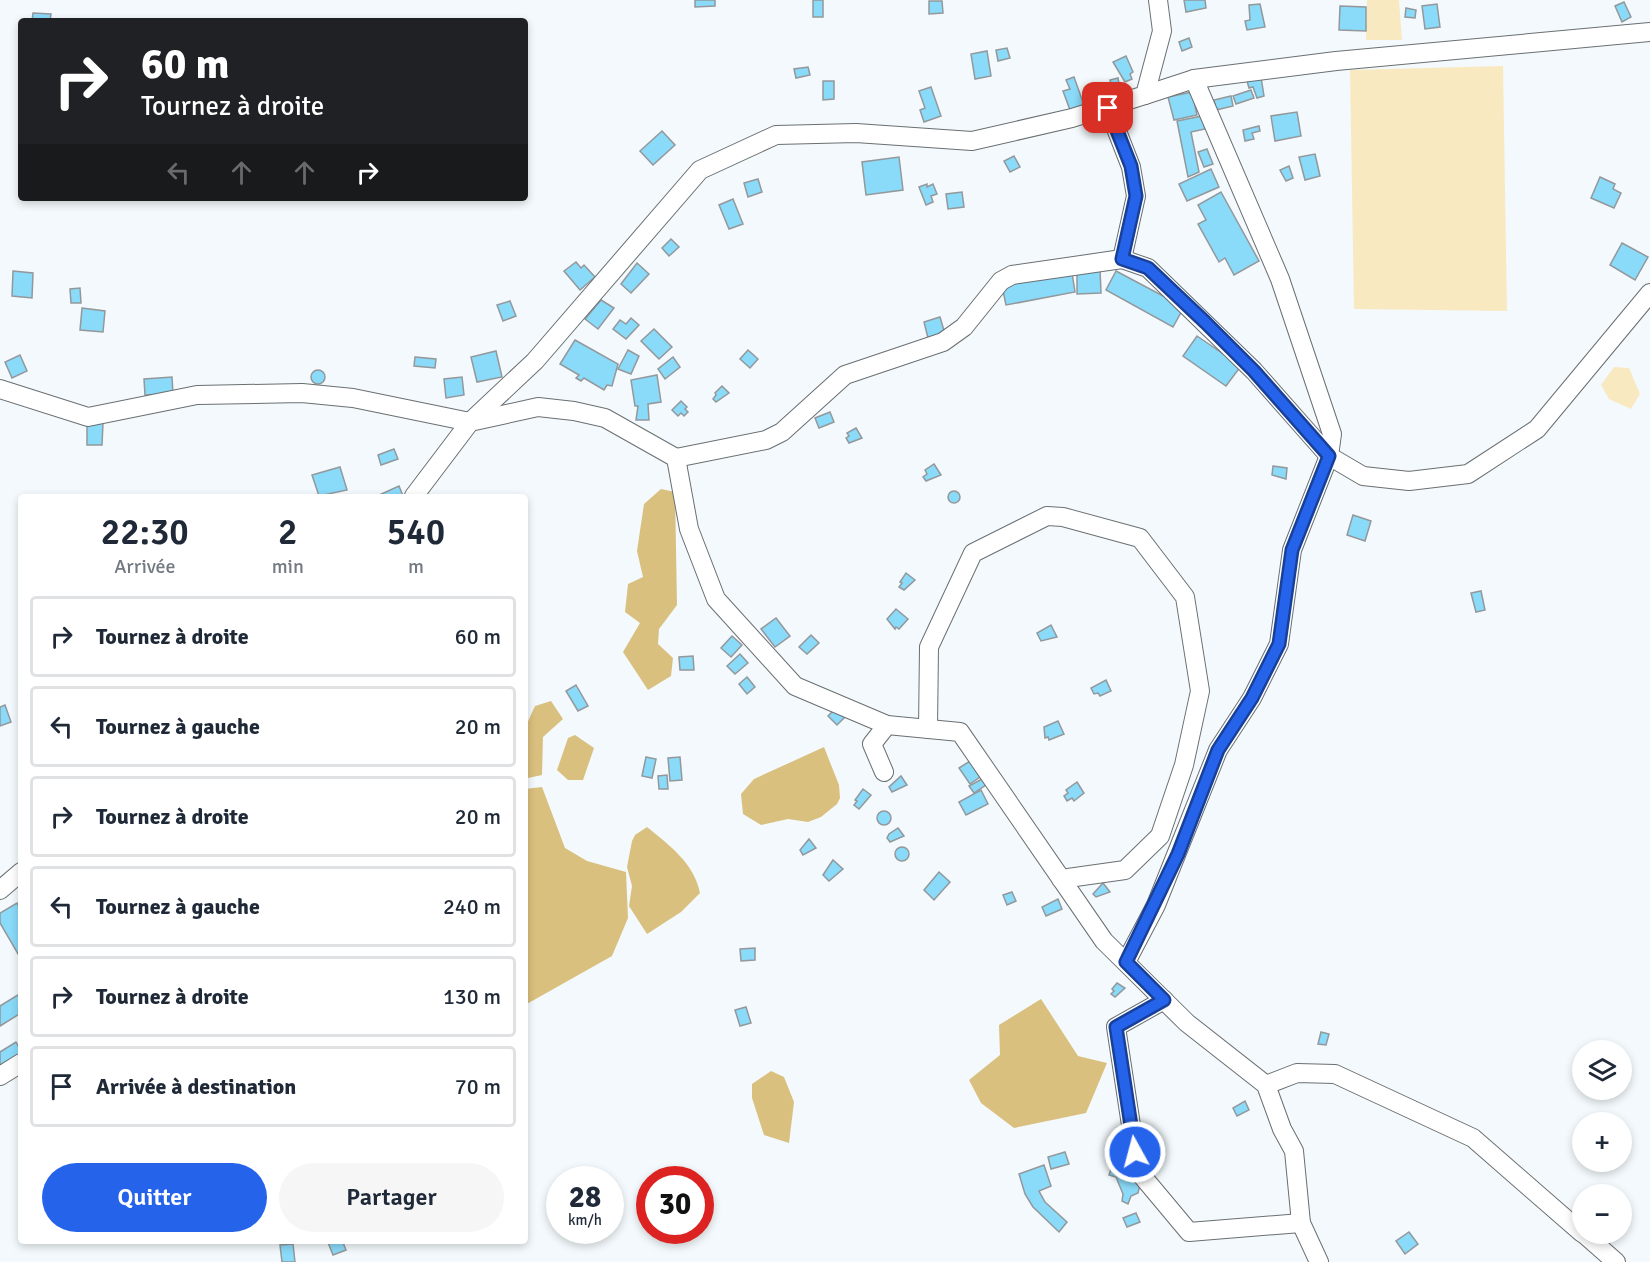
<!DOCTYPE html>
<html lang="fr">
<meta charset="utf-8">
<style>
:root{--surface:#fff;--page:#f6f6f7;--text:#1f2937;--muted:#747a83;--line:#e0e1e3;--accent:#2563eb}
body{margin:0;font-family:Signika,sans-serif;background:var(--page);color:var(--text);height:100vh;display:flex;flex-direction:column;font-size:22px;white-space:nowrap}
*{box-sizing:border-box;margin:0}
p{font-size:20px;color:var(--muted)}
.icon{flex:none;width:33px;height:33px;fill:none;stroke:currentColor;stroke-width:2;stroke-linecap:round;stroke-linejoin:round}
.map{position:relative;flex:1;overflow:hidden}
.drawer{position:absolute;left:18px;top:494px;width:510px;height:750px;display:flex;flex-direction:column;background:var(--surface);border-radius:6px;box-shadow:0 3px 9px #0003}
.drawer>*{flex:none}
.guide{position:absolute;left:18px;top:18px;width:510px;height:183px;border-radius:6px;box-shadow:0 3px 9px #0003;background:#202124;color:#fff;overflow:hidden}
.buttons{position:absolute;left:1572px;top:1040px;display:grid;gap:12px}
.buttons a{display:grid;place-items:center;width:60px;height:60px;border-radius:50%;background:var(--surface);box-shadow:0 3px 9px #0003;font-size:30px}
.speed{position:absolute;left:546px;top:1166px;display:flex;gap:12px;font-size:30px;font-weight:700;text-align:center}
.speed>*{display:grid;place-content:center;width:78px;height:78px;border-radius:50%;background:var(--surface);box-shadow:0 3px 9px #0003;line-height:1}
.speed small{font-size:15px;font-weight:400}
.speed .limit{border:9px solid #d22;background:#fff;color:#111}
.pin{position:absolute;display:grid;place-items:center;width:51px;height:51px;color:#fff;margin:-26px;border-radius:12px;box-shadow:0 3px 9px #0006}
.me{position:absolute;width:66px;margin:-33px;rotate:353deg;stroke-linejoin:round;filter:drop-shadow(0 0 4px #0008)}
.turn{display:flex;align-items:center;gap:21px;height:126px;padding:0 24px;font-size:27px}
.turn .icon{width:78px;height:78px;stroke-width:2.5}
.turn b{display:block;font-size:42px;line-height:51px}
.lanes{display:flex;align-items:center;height:57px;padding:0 24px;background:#0003;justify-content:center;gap:30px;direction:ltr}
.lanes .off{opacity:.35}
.eta{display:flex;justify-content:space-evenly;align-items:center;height:102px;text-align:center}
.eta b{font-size:36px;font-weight:600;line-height:42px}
.action{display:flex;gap:12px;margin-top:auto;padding:12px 24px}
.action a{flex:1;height:69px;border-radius:36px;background:var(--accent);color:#fff;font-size:24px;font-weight:600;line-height:69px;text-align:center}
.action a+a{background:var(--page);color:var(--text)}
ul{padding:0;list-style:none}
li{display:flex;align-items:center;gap:18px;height:81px;margin:0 12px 9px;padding:0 12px;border:3px solid var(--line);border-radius:6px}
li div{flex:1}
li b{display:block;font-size:22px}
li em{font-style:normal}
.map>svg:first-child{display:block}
.green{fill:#f9e9c1}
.forest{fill:#dac07e}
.building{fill:#8adaf9;stroke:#93989b;stroke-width:1.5}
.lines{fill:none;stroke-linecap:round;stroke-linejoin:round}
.minor-casing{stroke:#6a6f71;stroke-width:20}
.minor{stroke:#fff;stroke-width:18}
.route-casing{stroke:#184099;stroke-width:15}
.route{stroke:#2563eb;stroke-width:10}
</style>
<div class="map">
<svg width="1650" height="1262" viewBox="0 0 1650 1262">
<rect width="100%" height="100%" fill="#f3f9fc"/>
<g class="green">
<path d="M1367,0H1399L1402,40H1366Z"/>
<path d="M1503,66L1507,311L1354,309L1350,70Z"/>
<path d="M1614,367L1629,368L1640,394L1631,409L1609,399L1601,385Z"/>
</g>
<g class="forest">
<path d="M661,489L675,492L677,605L659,629L658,644L673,658L671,676L648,690L623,652L640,623L625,612L628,584L643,577L637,551L644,504Z"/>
<path d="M551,701L563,719L543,737L542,775L528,778L525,728L535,706Z"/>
<path d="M575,735L594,748L583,780H568L557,770L568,738Z"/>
<path d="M824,747L839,785L840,798L837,804L821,817L808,822L788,819L761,825L743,814L741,794L754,779Z"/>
<path d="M542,787L565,848L587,861L626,872L628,918L612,956L525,1005V789Z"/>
<path d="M647,827C670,846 694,863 700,893L681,912L647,934L629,906L632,886L627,867L632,841L635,835Z"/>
<path d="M1041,999L1078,1056L1107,1063L1086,1113L1014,1128L981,1103L969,1080L1000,1055L999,1025Z"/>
<path d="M771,1071L784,1077L794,1102L789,1143L764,1135L752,1098V1084Z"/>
</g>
<g class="building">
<path d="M695,0H715V6L695,7Z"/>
<rect x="813" y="0" width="10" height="17"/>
<path d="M1184,0H1205L1206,8L1186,12Z"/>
<path d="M929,1H942L943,13L929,14Z"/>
<path d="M1624,2L1631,17L1622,22L1615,6Z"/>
<path d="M1260,4L1265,27L1247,30L1245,21L1250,20L1249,5Z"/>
<path d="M1437,4L1440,27L1425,29L1422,6Z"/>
<path d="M1340,6L1366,7V31L1339,30Z"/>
<path d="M1406,8L1416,10L1415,18L1405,17Z"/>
<path d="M33,13L51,14L50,21H32Z"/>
<path d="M1189,38L1192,47L1182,51L1179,42Z"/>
<path d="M1007,48L1010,58L998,61L996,50Z"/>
<path d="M987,51L991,76L975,79L971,54Z"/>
<path d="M1126,56L1133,72L1130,74L1132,79L1125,82L1113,62Z"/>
<path d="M808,67L810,75L796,78L794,69Z"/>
<path d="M1074,77L1084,105L1070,110L1063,91L1070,89L1066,80Z"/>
<path d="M1261,77L1264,96L1257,98L1253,87L1249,88L1247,81Z"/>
<path d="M1118,78L1121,95L1113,96L1110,80Z"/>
<path d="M823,81H834V99L823,100Z"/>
<path d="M931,87L941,116L924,122L920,110L925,108L919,91Z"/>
<path d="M1251,90L1254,98L1236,104L1233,96Z"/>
<path d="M1192,92L1197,115L1174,120L1168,97Z"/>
<path d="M1231,96L1233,106L1216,110L1214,100Z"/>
<path d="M1297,112L1301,136L1275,141L1271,116Z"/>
<path d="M1202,116L1205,129L1191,132L1199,172L1188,177L1177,121Z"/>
<path d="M1259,126L1260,131L1252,133L1254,139L1245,141L1243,130Z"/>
<path d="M662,131L675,145L653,165L640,151Z"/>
<path d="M1207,149L1213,164L1204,167L1198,152Z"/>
<path d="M1315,154L1320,176L1305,180L1299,157Z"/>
<path d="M1014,156L1020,167L1010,172L1004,161Z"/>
<path d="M899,157L903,190L866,195L862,162Z"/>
<path d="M1289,166L1293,178L1286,181L1280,170Z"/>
<path d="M1211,169L1219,187L1187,201L1179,184Z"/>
<path d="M1600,177L1615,184L1613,189L1621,193L1614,208L1591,198Z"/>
<path d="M758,179L762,192L748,197L744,183Z"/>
<path d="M927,184V187L933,184L937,194L931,196L933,202L926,205L919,187Z"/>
<path d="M962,192L964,207L948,209L946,194Z"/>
<path d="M1221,192L1259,261L1234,275L1225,258L1219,262L1198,224L1206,220L1198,205Z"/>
<path d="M733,199L743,224L729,229L719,205Z"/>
<path d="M671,239L679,247L669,256L662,248Z"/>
<path d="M1622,243L1648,257L1635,280L1610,265Z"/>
<path d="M576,262L581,268L584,265L595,277L580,290L564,271Z"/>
<path d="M637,263L649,274L631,293L621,284Z"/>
<path d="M1100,269L1101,293L1077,294V270Z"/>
<path d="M13,271L33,273L32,298L12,296Z"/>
<path d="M1116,271L1184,307L1173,327L1106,290Z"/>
<path d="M1072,273L1075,292L1006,305L1002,286Z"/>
<path d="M80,288L81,303H71L70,289Z"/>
<path d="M601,300L614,308L598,329L585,319Z"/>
<path d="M510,301L516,316L503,321L497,305Z"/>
<path d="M82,308L105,311L103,332L80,330Z"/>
<path d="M940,317L945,334L928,338L924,322Z"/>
<path d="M631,318L639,325L626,339L613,329L620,320L626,324Z"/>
<path d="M654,329L672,347L659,359L641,341Z"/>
<path d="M1197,336L1241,366L1226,386L1183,356Z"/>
<path d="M575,340L618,364L612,386L607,385L604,390L584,378L581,381L576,378L579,375L560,364Z"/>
<path d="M628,350L639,356L631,374L618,369Z"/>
<path d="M748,350L758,359L750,368L740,359Z"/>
<path d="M496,351L502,377L477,382L471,357Z"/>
<path d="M20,355L27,371L12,378L5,362Z"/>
<path d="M415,357L436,359L435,368L414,366Z"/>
<path d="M673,357L680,367L665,379L658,369Z"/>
<circle cx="318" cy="377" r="7"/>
<path d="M657,375L661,402L648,404L649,420H636L638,406H635L631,380Z"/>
<path d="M172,377L173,394L145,395L144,379Z"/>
<path d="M462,377L464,395L446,398L444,379Z"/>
<path d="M722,386L729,393L716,402L713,399L716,395L715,393Z"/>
<path d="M681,401L687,407L685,409L688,412L684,416L681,413L678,416L672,410Z"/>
<path d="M830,412L834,422L819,428L815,418Z"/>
<path d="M87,422L103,423L102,445H87Z"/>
<path d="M856,428L862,438L849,443L846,438L849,436L847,433Z"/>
<path d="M394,449L398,459L381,465L378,455Z"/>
<path d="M934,464L941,475L926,481L923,477L927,474L925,470Z"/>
<path d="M1273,466L1287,468L1286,479L1272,475Z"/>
<path d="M340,467L347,490L319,496L312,475Z"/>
<path d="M399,486L403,496H377Z"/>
<circle cx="954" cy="497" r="6"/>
<path d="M1353,515L1371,521L1365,541L1347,535Z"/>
<path d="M906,573L915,580L904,590L899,587L902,583L900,582Z"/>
<path d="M1481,591L1485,610L1476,612L1471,593Z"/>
<path d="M896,609L908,619L899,629L896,627L895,629L887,619Z"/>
<path d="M776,618L790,636L775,647L761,629Z"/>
<path d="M1051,625L1057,637L1041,641L1037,633Z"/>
<path d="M811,635L819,643L807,654L799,647Z"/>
<path d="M732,636L742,645L731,657L721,648Z"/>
<path d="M740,654L748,663L735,674L727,666Z"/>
<path d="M693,656L694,670H680L679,657Z"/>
<path d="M747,677L755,687L747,694L739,684Z"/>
<path d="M1106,680L1111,691L1100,696L1098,693L1094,694L1091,688Z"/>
<path d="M576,685L588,706L578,711L566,691Z"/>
<path d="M5,705L11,722L0,726V707Z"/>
<path d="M836,708L845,717L837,725L828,716Z"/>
<path d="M1058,721L1064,734L1049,740L1048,737L1045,738L1044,727Z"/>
<path d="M646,757L656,759L652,778L642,776Z"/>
<path d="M680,757L682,780L670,781L668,758Z"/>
<path d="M970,761L980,777L970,784L959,768Z"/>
<path d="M667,775L668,789H659L658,776Z"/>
<path d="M901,776L907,785L892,792L889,787Z"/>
<path d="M982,779L986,785L974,793L969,786Z"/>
<path d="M1077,782L1084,793L1074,801L1072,798L1067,801L1064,796L1068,793L1066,790Z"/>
<path d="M863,789L871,795L859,809L854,805L857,801L855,800Z"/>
<path d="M981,790L988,804L966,815L959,802Z"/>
<circle cx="884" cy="818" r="7"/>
<path d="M898,828L904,836L890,842L887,838L889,834Z"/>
<path d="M809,839L816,848L803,855L800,850Z"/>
<circle cx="902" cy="854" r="7"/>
<path d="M833,860L843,869L829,881L823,875Z"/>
<path d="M939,872L950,882L934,900L924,890Z"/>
<path d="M1103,883L1110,892L1096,897L1093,894Z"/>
<path d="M1012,892L1016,901L1007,905L1003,895Z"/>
<path d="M1058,899L1062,909L1046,916L1042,907Z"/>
<path d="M17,903L21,911V959L0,923V913Z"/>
<path d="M755,948V960L741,961L740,949Z"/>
<path d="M1117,983L1125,988L1115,997L1111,994L1114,991L1112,989Z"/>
<path d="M21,993V1013L0,1026V1006Z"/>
<path d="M746,1007L751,1023L740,1026L735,1010Z"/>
<path d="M1321,1032L1329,1034L1326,1045L1318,1044Z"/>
<path d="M16,1042L21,1051V1058L0,1071V1052Z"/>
<path d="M1245,1101L1249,1110L1237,1116L1233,1108Z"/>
<path d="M1065,1152L1069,1164L1051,1169L1048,1157Z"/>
<path d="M1044,1165L1051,1186L1039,1191L1045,1202L1067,1222L1059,1232L1033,1207L1025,1194L1019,1174Z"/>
<path d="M1112,1166L1133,1169L1140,1184L1138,1193L1131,1196L1128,1204L1122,1201L1123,1194L1116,1177L1109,1175Z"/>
<path d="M1136,1213L1140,1222L1127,1227L1123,1218Z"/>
<path d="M1409,1232L1418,1244L1405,1254L1396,1241Z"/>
<path d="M327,1240H342L346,1250L333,1255Z"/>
<path d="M293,1244L295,1262H282L280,1245Z"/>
</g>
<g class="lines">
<defs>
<g id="minor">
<path d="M1145,95L1194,79L1336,61L1650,32"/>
<path d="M1108,108L1131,167L1136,196L1122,259"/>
<path d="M0,389L88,417L197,395L302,393L353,398L470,422L538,407L574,411L605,418L676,458L689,529L716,599L795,686L887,725L960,732L1104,941L1187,1023L1266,1085L1282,1129L1294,1151L1301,1223L1319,1262"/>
<path d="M676,458L766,440L782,432L845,375L943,342L964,327L1001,281L1012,275L1122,259L1148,268L1254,371L1329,456L1363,476L1409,481L1468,474L1537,429L1650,293"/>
<path d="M414,496L470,422L535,361L700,170L776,135L856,133L972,141L1072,118L1145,95L1162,31L1158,0"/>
<path d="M928,729L929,647L973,553L1047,516L1063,517L1140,538L1185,597L1200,691L1184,765L1160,836L1125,870L1061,879"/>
<path d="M884,772L872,744L887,725"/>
<path d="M0,890L21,872"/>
<path d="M1126,962L1156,905L1218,750L1252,698L1279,644L1292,550L1329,456L1332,434L1280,279L1194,79"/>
<path d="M1164,1000L1116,1027L1138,1171L1189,1232L1301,1223"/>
<path d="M0,1076L21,1063"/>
<path d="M1266,1085L1297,1073L1335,1074L1473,1138L1582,1233"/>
<path d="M1583,1233L1616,1262"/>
</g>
</defs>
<use href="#minor" class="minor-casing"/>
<use href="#minor" class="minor"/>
</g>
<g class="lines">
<defs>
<path id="route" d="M1108,108L1131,166L1136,196L1122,259L1148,268L1205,322L1254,371L1329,456L1292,550L1279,644L1252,698L1218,750L1178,854L1126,962L1164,1000L1116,1027L1135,1152"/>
</defs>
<use href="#route" class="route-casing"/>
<use href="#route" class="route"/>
</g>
</svg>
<div class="buttons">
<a><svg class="icon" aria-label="layers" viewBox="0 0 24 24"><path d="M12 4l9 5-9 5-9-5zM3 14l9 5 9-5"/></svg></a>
<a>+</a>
<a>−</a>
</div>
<div class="speed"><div>28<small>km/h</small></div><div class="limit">30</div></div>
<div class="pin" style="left:1108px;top:108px;background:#d93025"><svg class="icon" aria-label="arrive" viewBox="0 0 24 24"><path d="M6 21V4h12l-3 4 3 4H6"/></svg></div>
<svg class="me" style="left:1135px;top:1152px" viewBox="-20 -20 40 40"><circle r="17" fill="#2563eb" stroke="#fff" stroke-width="3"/><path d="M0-11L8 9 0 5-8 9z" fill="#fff"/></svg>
<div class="guide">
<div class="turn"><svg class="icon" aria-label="right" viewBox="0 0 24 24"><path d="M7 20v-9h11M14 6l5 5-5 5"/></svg><div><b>60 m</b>Tournez à droite</div></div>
<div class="lanes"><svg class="icon off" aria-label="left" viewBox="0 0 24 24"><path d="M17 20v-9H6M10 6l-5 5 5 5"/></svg><svg class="icon off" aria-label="ahead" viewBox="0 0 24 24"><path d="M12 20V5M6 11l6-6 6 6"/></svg><svg class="icon off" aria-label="ahead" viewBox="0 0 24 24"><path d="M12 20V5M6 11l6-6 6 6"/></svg><svg class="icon" aria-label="right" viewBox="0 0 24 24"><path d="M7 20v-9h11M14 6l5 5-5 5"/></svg></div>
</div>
<section class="drawer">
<div class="eta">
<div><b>22:30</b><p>Arrivée</p></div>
<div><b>2</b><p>min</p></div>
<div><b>540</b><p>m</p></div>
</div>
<ul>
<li><svg class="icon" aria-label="right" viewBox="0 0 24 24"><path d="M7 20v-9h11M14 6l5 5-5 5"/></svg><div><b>Tournez à droite</b></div><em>60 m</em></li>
<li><svg class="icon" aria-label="left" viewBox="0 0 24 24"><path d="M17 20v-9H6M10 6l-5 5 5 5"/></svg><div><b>Tournez à gauche</b></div><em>20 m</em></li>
<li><svg class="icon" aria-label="right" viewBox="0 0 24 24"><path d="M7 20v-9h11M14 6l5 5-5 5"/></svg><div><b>Tournez à droite</b></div><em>20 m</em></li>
<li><svg class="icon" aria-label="left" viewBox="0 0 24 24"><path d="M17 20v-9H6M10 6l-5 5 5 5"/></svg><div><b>Tournez à gauche</b></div><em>240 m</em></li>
<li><svg class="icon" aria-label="right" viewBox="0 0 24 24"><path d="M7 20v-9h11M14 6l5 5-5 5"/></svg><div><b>Tournez à droite</b></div><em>130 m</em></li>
<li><svg class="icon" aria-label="arrive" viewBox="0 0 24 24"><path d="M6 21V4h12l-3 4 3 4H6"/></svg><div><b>Arrivée à destination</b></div><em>70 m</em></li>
</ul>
<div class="action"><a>Quitter</a><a>Partager</a></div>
</section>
</div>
